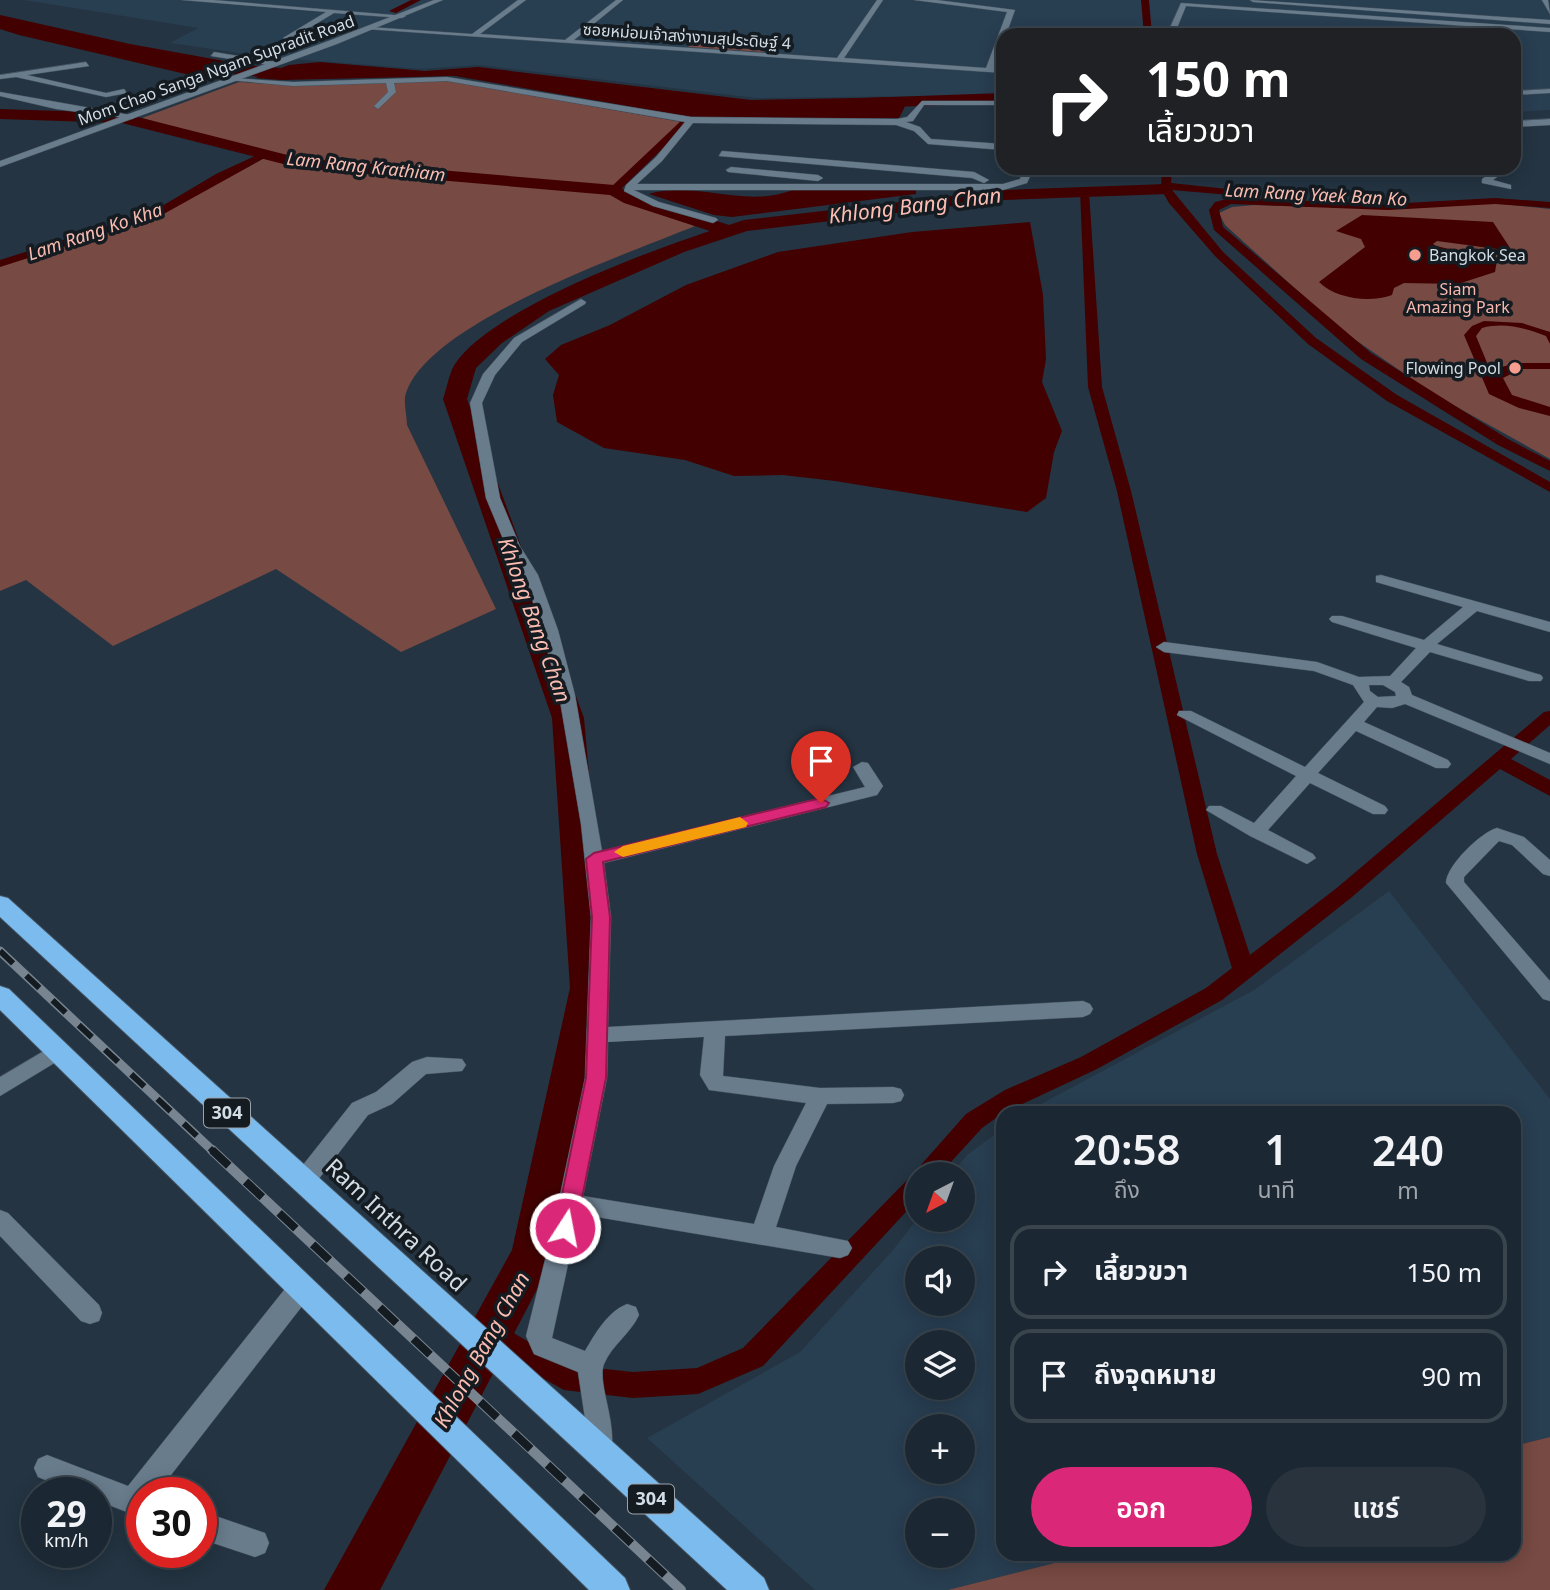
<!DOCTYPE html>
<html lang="th">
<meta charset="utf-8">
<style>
:root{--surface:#1b2732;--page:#28333e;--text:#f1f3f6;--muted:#a0a5ac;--line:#39444d;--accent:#db2777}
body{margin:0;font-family:"Noto Sans","Noto Sans Thai",sans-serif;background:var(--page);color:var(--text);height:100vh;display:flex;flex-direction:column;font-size:26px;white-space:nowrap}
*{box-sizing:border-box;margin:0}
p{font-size:23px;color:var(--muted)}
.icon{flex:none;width:38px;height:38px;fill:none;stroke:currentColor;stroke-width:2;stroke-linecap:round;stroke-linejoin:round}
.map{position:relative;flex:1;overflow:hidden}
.drawer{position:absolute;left:996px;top:1106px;width:525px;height:455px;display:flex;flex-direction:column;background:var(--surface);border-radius:21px;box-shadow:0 4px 18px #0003,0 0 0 2px var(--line)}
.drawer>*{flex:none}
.top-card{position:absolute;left:996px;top:28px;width:525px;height:147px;border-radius:21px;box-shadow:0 4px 18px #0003,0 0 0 2px var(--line);background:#202124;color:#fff;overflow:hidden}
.needle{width:46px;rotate:221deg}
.buttons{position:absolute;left:905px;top:1162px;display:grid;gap:14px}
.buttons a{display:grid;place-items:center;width:70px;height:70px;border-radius:50%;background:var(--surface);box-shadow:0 4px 18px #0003,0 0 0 2px var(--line);font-size:35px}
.speed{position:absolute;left:21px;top:1477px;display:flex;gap:14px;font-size:35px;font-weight:700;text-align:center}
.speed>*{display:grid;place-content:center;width:91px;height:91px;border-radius:50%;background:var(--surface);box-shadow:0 4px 18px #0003,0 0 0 2px var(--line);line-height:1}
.speed small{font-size:18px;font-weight:400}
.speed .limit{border:10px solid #d22;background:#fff;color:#111}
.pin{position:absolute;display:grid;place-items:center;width:60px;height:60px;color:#fff;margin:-72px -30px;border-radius:50% 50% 50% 0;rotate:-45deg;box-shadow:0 0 7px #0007}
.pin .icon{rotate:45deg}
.me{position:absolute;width:77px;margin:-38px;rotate:11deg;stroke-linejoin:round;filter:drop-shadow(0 0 5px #0008)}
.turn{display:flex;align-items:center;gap:24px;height:147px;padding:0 35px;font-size:32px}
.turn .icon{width:91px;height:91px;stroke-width:2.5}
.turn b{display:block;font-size:49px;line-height:60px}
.eta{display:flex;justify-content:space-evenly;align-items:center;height:119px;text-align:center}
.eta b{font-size:42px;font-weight:600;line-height:49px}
.cta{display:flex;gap:14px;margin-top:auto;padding:14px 35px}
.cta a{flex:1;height:80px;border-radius:42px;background:var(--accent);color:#fff;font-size:28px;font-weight:600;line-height:80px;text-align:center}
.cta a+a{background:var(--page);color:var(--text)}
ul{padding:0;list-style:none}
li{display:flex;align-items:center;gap:21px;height:94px;margin:0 14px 10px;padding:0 21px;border:4px solid var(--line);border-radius:21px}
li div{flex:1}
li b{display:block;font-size:26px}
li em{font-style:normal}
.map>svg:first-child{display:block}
.built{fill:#283e51;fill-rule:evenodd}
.green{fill:#774a43}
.water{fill:#420100}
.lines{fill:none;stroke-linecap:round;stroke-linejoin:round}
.canal{fill:#420100;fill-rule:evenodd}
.river{fill:#420100;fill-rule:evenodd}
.street-casing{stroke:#44525e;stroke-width:1}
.secondary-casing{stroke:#44525e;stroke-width:1}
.highway-casing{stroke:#44525e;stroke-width:2}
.street{fill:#697c8c;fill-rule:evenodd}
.secondary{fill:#697c8c;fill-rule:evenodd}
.highway{fill:#7cbbee;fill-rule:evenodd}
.rail-far1-casing{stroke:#788591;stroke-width:9}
.rail-casing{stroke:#788591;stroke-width:10}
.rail-far1{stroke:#141b21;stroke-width:6;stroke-dasharray:18;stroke-linecap:butt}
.rail{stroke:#141b21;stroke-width:8;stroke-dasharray:23;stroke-linecap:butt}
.route{fill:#db2777;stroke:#8e194d;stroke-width:2}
.slow{fill:#f59e0b}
.poi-dot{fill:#f59d8f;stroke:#141b21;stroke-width:2.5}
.labels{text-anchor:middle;stroke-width:7;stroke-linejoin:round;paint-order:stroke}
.far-street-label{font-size:16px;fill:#d3dde6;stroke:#141b21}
.far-poi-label{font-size:16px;fill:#d3dde6;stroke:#141b21;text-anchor:start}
.far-park-label{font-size:16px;fill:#f8b9ae;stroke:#141b21}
.far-water-label{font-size:18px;font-style:italic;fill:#fbbcb1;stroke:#141b21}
.shield{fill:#141b21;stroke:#9aa3ab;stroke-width:2}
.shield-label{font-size:18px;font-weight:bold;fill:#d3dde6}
.water-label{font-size:21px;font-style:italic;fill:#fbbcb1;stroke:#141b21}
.near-street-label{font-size:23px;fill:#d3dde6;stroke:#141b21}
</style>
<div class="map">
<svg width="1550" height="1590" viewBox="0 0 1550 1590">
<rect width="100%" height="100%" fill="#243442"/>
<g class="built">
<path d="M24,0H1550V110L1514,112V35H1003V95L756,98L479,65L421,69L266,57L170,43L198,28Z"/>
<path d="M1389,891L1550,1099V1437L1514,1446V1113H1024L1254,990Z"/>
<path d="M1003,1128V1554H1089L948,1590H815L647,1438L800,1352L893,1250L917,1219L962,1220V1174H952L966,1156ZM917,1258H962V1304H917ZM917,1342H962V1388H917ZM917,1426H962V1472H917ZM917,1510H962V1556H917Z"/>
</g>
<g class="green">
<path d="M701,34L774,40L763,52L688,47Z"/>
<path d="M448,81L687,123L618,188L623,199L695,226C627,254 429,322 406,393C403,401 407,416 407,425L496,609L401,652L276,569L113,646L26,580L0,591V266L159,215L270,155L142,118L239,82L286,85Z"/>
<path d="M1493,203L1550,209V459L1437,396L1341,330L1225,225L1219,213L1232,207L1254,205L1399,209Z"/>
<path d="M1550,1437V1590H948L1090,1554H1514V1446Z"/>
</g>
<g class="water">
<path d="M0,15L130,44L252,66L211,80L19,35L0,29Z"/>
<path d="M320,62L425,71L478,67L751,100L910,97L899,118H696L455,76L281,80L255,78L289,65Z"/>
<path d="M793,190H916V194L732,217L714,215L649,194C695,180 744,209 793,190Z"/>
<path d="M1362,215L1493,222L1512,251L1437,241L1433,244L1436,246L1497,260L1495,272L1458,284L1404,283L1394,288L1392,295C1370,303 1336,299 1319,282L1365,247L1361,239L1336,231Z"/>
<path d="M1030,222L1043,295L1046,359L1042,382L1062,431L1054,452L1046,498L1027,512L835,481L783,475L734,476L685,460L604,448L557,422L553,395L559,375L545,359L561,345L610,325L686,285L778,252L912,232Z"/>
<path d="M1484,321L1522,323L1550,332V344L1546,336C1526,328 1504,322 1482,328L1476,336L1490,370L1517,363H1550V369H1521L1503,378L1512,395L1550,407V416L1519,408L1489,394L1464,335L1472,326Z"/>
</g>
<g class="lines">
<g class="canal">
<path d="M411,0H421L396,13L389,11Z"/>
<path d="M1141,0H1149L1152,35H1144Z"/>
<path d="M222,68L229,70L101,119L93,117Z"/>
<path d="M683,119L691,121L618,192H610V188Z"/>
<path d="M259,154L268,156L160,216L0,267V260L152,212L216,174Z"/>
<path d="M1162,168H1172L1171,183L1246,191L1247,193L1242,196L1172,190L1223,252L1316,338L1397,395L1550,482V492L1387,401L1308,344L1215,256L1169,203L1161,189Z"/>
<path d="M1080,190L1089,192L1102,387L1131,491L1217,854L1250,955L1338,887L1544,712L1550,711V725L1511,759L1550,780V796L1500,769L1352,897L1222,1000L1097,1069L1003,1113L982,1128L940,1174H917V1200L763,1366L698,1394L633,1398L564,1390L480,1343L476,1334L480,1325L490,1322L500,1325L568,1365L633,1372L697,1368L743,1348L913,1174L966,1114L1005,1090L1081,1057L1206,988L1232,968L1197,854L1117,491L1088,387Z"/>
<path d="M1231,198L1388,204L1495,198L1550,202V208L1495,204L1388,210L1231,204L1219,210L1223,227L1371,353L1508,439L1550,461V471L1498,445L1361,359L1214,230L1209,210L1215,202Z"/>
</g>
<g class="river">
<path d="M197,61L281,68H315L322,72C309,85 213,73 192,68L190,65Z"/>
<path d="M1003,93V103L863,108L855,103L863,98Z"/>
<path d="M0,109L122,113L299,158L614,185L636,195L729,225L744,220L1004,190L1166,184L1175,189L1166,194L1004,200L747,231L684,252L549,311L502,343L476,368L467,399L584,718L608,988L556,1253L380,1590H324L512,1250L570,988L552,718L443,399C447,388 449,373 455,364C492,309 646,252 710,231L624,203L610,195L299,168L122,123L0,119Z"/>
</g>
<defs>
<g id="street">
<path d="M182,0H213L406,16L402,18L334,13L286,42L283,38L326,12Z"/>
<path d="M518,0H526L480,34L565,40L616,0H623L574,40L837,58L877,0H883L844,58L986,68L1007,12L914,0H937L1015,10L1006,35H1003L994,68L1003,69V73L365,29L369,27L472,34Z"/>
<path d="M1542,0H1548L1550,14Z"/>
<path d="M1181,3L1550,28V32L1186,6L1177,28L1212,35H1193L1169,30Z"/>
<path d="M214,52L275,62L279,64L275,66L211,56Z"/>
<path d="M86,62L89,66L27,75L106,93L124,89L127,93L106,97L16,77L0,79V75Z"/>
<path d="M447,77L691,117L897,119L907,117L922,101H1003V105H924L913,121L906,122L920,127L931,139L1003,144V150L928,144L914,131L896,125L693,123L662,161L637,184H1003L1020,179L1024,168H1034L1027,183L1003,190H634L659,202L716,218L718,220L713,223L653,206L624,191L626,185L656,157L685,122L447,81L394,83L396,92L378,109L374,106L388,92L386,83L293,86L228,80L232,78L293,82Z"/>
<path d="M1550,89V93L1514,95V91Z"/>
<path d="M0,92L136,116L132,119L56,109L0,96Z"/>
<path d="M1550,119V125L1514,127V121Z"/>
<path d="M722,151L974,172L989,180L984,183L972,178L719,156Z"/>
<path d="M731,167L818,175L823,178L818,181L728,172L726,170Z"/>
<path d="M1085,168H1095V171L1087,173Z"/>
<path d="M1491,168H1501V174L1493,180L1511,185V189L1482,183V179L1491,173Z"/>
<path d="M581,299L586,302L585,304L522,342L495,375L482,403L500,498L520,546L538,575L558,630L575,695L602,851L865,787L853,767L862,762L868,763L883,786L877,795L604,863L611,917L608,1027L1083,1001L1090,1004L1093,1009L1090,1014L1083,1017L725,1036L723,1076L820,1088L893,1087L901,1089L904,1095L901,1101L893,1103L827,1104L796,1166L776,1227L848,1241L852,1248L848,1255L840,1258L579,1214L552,1338L585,1351C595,1334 607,1312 627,1304L636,1307L639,1315C631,1333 612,1345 604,1364C596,1385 622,1430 608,1462L599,1466L590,1462L586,1453L587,1432L578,1372L534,1354L526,1336L553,1228L585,1078L591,917L581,824L559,695L542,630L524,575L506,546L486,498L470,403L483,374L514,338ZM704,1037L700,1075L709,1090L806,1103L774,1166L754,1224L583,1196L607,1078L608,1042Z"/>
<path d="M1381,575L1550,622V632L1477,611L1437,644L1541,675L1543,678L1541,681H1529L1430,652L1401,682L1409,687L1412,695L1550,753V764L1405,704L1392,708L1377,707L1364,722L1448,760L1451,764L1448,768H1436L1356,731L1318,773L1385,806L1388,810L1385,814H1373L1310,783L1268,830L1313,854L1316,858L1307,864L1250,836L1206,810L1209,806H1221L1254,823L1296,776L1177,715L1179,711H1191L1305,767L1364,702L1353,685L1314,671L1164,652L1156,647L1164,642L1317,662L1359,677L1390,676L1416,648L1332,622L1329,619L1332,616H1342L1424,640L1463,607L1376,582V576ZM1369,685H1383L1395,692L1396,696L1378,697L1370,691Z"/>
<path d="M1497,828L1524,837L1550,860V876L1543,874L1512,845L1499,841L1464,877V882L1550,981V1001L1543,999L1446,883C1446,866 1481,832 1497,828Z"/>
<path d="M427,1057L462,1059L466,1065L462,1071L426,1074L392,1104L368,1115L311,1189L303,1191L295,1189L292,1182L295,1175L352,1103L376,1092L412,1062Z"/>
<path d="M0,1210L8,1213L99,1305L102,1313L99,1321L90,1324L81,1321L0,1236Z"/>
<path d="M301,1277L310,1280L313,1288L310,1296L157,1493H142V1518L96,1500V1493H77L38,1477L34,1468L38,1459L47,1455L128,1486L292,1280Z"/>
<path d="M201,1511L265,1533L269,1543L265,1553L255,1557L201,1539Z"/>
</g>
<g id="secondary">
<path d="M434,0H443L337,44L0,167V161L331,40Z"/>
<path d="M1250,0L1550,20V24L1253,2Z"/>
<path d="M59,1042L66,1044L69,1050L66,1056L0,1096V1077Z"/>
</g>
<g id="highway">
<path d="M0,896L8,898L764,1578L769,1590H727L0,917Z"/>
<path d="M0,986L9,989L625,1578L630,1590H589L0,1010Z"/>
</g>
</defs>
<use href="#street" class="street-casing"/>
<use href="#secondary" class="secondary-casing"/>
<use href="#highway" class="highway-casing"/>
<use href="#street" class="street"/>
<use href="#secondary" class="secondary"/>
<use href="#highway" class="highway"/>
<defs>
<path id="rail-far1" d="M0,951L214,1152"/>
<path id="rail" d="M212,1150L681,1590"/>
</defs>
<use href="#rail-far1" class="rail-far1-casing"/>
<use href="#rail" class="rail-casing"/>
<use href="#rail-far1" class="rail-far1"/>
<use href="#rail" class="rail"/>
</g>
<path class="route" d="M821,798L829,803L826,807L603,862L610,917L606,1078L576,1228L573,1234L565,1237L558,1234L555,1228L586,1078L592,917L586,859L594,853Z"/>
<path class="slow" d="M740,817L748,823L746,827L623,857L614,852L623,846Z"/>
<g class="poi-dot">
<circle cx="1415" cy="255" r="7"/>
<circle cx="1515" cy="368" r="7"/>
</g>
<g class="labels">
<g class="far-street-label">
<text transform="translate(687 36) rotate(4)" y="6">ซอยหม่อมเจ้าสง่างามสุประดิษฐ์ 4</text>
<text transform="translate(216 70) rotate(-20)" y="6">Mom Chao Sanga Ngam Supradit Road</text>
</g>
<g class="far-poi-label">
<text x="1429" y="261">Bangkok Sea</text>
<text x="1501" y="374" text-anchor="end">Flowing Pool</text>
</g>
<g class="far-park-label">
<text x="1458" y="295">Siam<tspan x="1458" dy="18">Amazing Park</tspan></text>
</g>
<g class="far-water-label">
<text transform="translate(366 167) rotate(6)" y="6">Lam Rang Krathiam</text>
<text transform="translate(1316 195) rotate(3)" y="6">Lam Rang Yaek Ban Ko</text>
<text transform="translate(95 232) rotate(-19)" y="6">Lam Rang Ko Kha</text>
</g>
<g class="shield">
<rect x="204" y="1098.5" width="46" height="29" rx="5"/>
<rect x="628" y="1484.5" width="46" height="29" rx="5"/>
</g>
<g class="shield-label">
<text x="227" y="1119">304</text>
<text x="651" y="1505">304</text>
</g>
<g class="water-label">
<text transform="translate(915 206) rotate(-7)" y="7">Khlong Bang Chan</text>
<text transform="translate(534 620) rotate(70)" y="7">Khlong Bang Chan</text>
<text transform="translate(482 1350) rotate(-61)" y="7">Khlong Bang Chan</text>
</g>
<g class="near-street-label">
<text transform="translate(396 1225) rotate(43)" y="8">Ram Inthra Road</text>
</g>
</g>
</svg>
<div class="buttons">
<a><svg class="needle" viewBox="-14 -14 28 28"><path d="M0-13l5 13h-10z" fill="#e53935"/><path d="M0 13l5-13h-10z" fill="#a0a5ac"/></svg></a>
<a><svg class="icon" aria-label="sound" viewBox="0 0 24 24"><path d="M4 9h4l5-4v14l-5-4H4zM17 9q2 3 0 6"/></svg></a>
<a><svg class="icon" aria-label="layers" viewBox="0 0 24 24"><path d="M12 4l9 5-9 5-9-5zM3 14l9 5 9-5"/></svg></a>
<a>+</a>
<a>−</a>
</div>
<div class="speed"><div>29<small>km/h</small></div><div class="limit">30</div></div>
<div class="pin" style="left:821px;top:803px;background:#d93025"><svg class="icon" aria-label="arrive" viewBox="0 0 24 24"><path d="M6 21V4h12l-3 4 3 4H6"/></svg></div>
<svg class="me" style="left:565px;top:1228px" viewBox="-20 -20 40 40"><circle r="17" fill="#db2777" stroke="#fff" stroke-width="3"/><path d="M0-11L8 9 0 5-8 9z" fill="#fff"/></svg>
<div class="top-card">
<div class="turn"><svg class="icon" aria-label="right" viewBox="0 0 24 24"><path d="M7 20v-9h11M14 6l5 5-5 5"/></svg><div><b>150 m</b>เลี้ยวขวา</div></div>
</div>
<section class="drawer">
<div class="eta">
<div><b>20:58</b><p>ถึง</p></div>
<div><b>1</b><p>นาที</p></div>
<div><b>240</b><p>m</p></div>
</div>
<ul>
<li><svg class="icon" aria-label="right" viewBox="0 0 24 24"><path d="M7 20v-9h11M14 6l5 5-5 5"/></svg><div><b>เลี้ยวขวา</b></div><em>150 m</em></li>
<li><svg class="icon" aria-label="arrive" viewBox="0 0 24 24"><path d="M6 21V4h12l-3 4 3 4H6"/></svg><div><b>ถึงจุดหมาย</b></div><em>90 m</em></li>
</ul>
<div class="cta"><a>ออก</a><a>แชร์</a></div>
</section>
</div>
